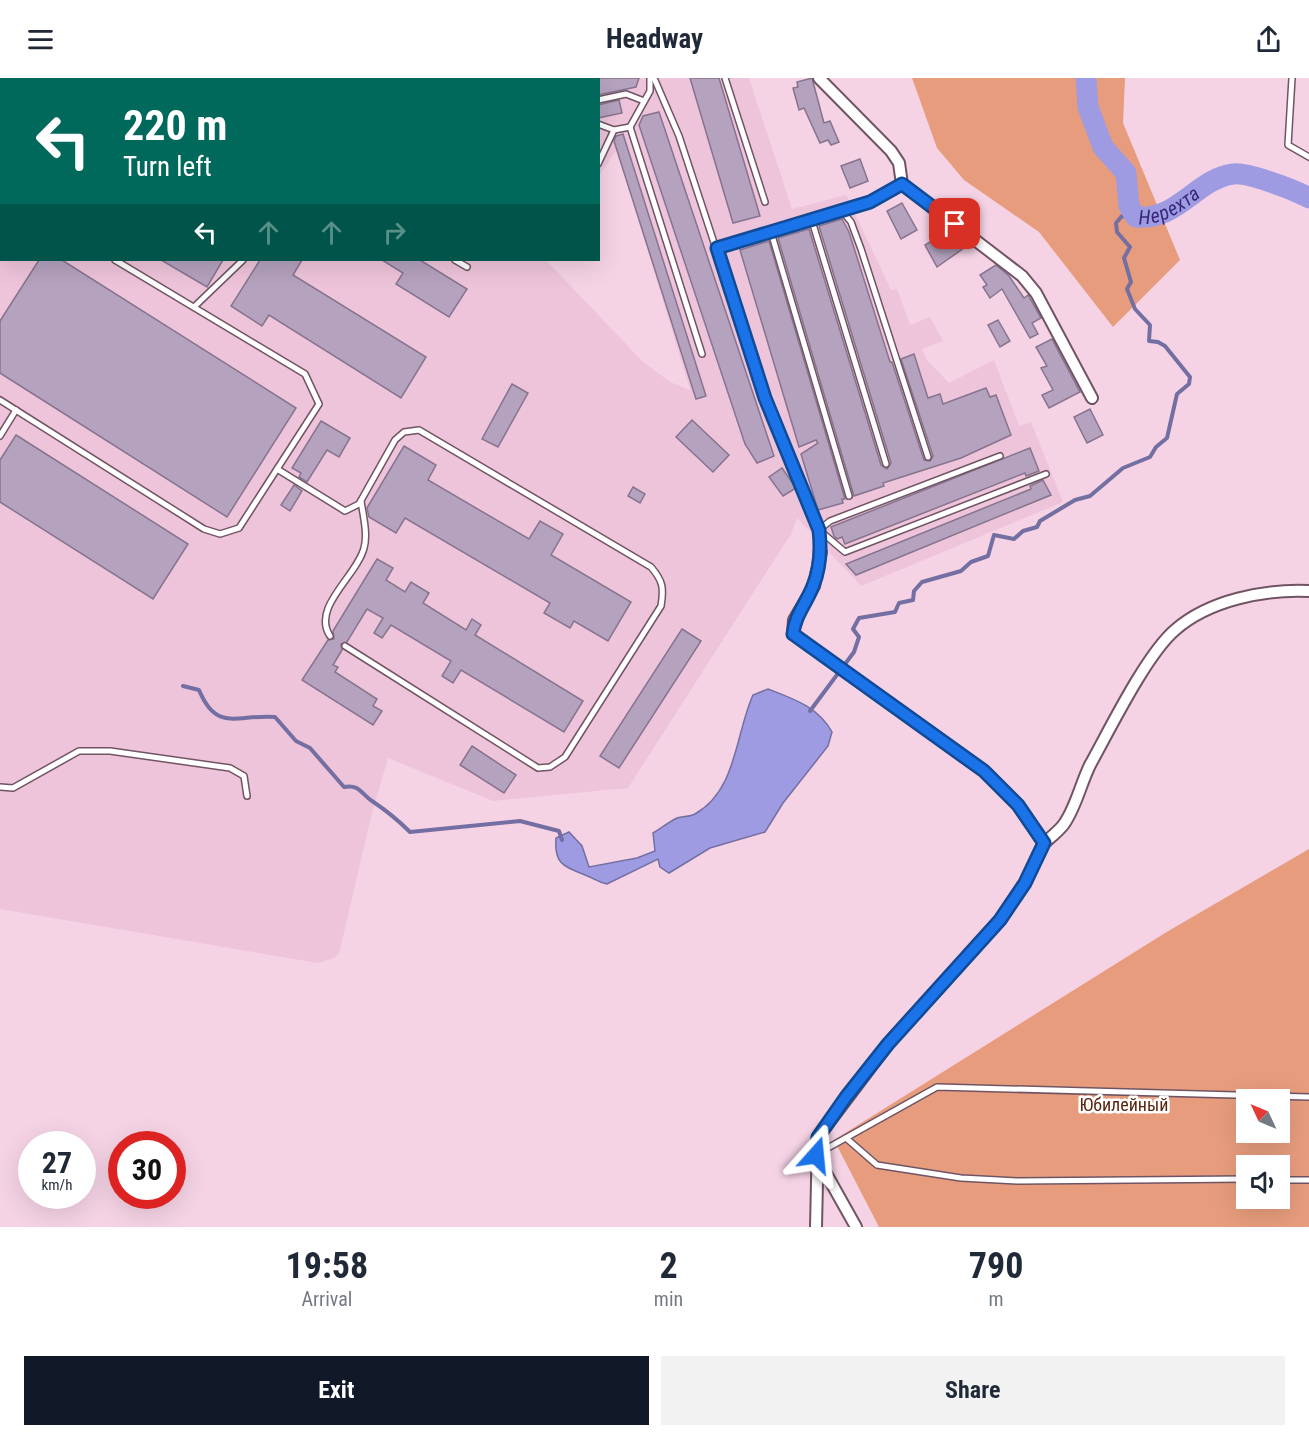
<!DOCTYPE html>
<meta charset="utf-8">
<style>
:root{--surface:#fff;--page:#f2f2f3;--text:#1f2937;--muted:#747a83;--accent:#111827}
body{margin:0;font-family:"Roboto Condensed",sans-serif;background:var(--page);color:var(--text);height:100vh;display:flex;flex-direction:column;font-size:22px;white-space:nowrap}
*{box-sizing:border-box;margin:0}
p{font-size:20px;color:var(--muted)}
.icon{flex:none;width:33px;height:33px;fill:none;stroke:currentColor;stroke-width:2;stroke-linecap:round;stroke-linejoin:round}
.map{position:relative;height:1149px;overflow:hidden}
.sheet{display:flex;flex-direction:column;background:var(--surface);flex:1}
.sheet>*{flex:none}
.guide{position:absolute;left:0px;top:0px;width:600px;height:183px;box-shadow:0 6px 24px #0002;background:#00695c;color:#fff;overflow:hidden}
.needle{width:39px;rotate:314deg}
.tools{position:absolute;left:1236px;top:1011px;display:grid;gap:12px}
.tools a{display:grid;place-items:center;width:54px;height:54px;border-radius:0px;background:var(--surface);box-shadow:0 6px 24px #0002;font-size:30px}
.speed{position:absolute;left:18px;top:1053px;display:flex;gap:12px;font-size:30px;font-weight:700;text-align:center}
.speed>*{display:grid;place-content:center;width:78px;height:78px;border-radius:50%;background:var(--surface);box-shadow:0 6px 24px #0002;line-height:1}
.speed small{font-size:15px;font-weight:400}
.speed .limit{border:9px solid #d22;background:#fff;color:#111}
.pin{position:absolute;display:grid;place-items:center;width:51px;height:51px;color:#fff;margin:-26px;border-radius:12px;box-shadow:0 3px 9px #0006}
.me{position:absolute;width:66px;margin:-33px;rotate:18deg;stroke-linejoin:round;filter:drop-shadow(0 0 4px #0008)}
.turn{display:flex;align-items:center;gap:21px;height:126px;padding:0 24px;font-size:27px}
.turn .icon{width:78px;height:78px;stroke-width:2.5}
.turn b{display:block;font-size:42px;line-height:51px}
.lanes{display:flex;align-items:center;height:57px;padding:0 24px;background:#0003;justify-content:center;gap:30px;direction:ltr}
.lanes .off{opacity:.35}
.eta{display:flex;justify-content:space-evenly;align-items:center;height:102px;text-align:center}
.eta b{font-size:36px;font-weight:700;line-height:42px}
.button{display:flex;gap:12px;margin-top:auto;padding:12px 24px}
.button a{flex:1;height:69px;border-radius:0px;background:var(--accent);color:#fff;font-size:24px;font-weight:700;line-height:69px;text-align:center}
.button a+a{background:var(--page);color:var(--text)}
header{display:flex;justify-content:space-between;align-items:center;height:78px;padding:0 24px;background:var(--surface);font-size:27px;font-weight:700}
.map>svg:first-child{display:block}
.built{fill:#eec4da}
.green{fill:#e79d7d;fill-rule:evenodd}
.water{fill:#9e9be2;stroke:#746fa2;stroke-width:1.5}
.lines{fill:none;stroke-linecap:round;stroke-linejoin:round}
.stream{stroke:#746fa2;stroke-width:4}
.river{stroke:#9e9be2;stroke-width:21}
.building{fill:#b5a2be;stroke:#86748f;stroke-width:1.5}
.service-casing{stroke:#715464;stroke-width:8}
.minor-casing{stroke:#715464;stroke-width:14}
.service{stroke:#fff;stroke-width:5}
.minor{stroke:#fff;stroke-width:10}
.route-casing{stroke:#114b97;stroke-width:15}
.route{stroke:#1a73e8;stroke-width:10}
.labels{text-anchor:middle;stroke-width:5;stroke-linejoin:round;paint-order:stroke}
.park-label{font-size:18px;fill:#57260e;stroke:#fff}
.water-label{font-size:20px;font-style:italic;fill:#37287a;stroke:#fff}
</style>
<header><svg class="icon" aria-label="menu" viewBox="0 0 24 24"><path d="M4 6h16M4 12h16M4 18h16"/></svg>Headway<svg class="icon" aria-label="share" viewBox="0 0 24 24"><path d="M12 15V3M7 8l5-5 5 5M5 13v7h14v-7"/></svg></header>
<div class="map">
<svg width="1309" height="1149" viewBox="0 0 1309 1149">
<rect width="100%" height="100%" fill="#f5d3e5"/>
<path class="built" d="M0,0L154,1L2,2V182H546L642,283L670,304L690,312L617,71L599,98L598,2L389,1L749,0L792,131L846,117L891,212L897,211L910,247L930,239L943,263L922,271L927,282L949,305L994,282L1019,348L1031,344L1063,424L861,508L797,440L791,456L628,710L493,723L388,680L371,739L339,876L334,880L318,885L0,831Z"/>
<g class="green">
<path d="M912,0H1125L1123,45L1180,182L1113,249L1039,154L964,102L937,70Z"/>
<path d="M1309,771V1149H879L834,1062L1165,855ZM1246,1022H1280V1054H1246ZM1246,1088H1280V1120H1246Z"/>
</g>
<path class="water" d="M768,611C794,621 818,629 832,654L828,668L783,725L765,754L710,770L669,795L660,789L658,781L607,806C597,804 594,800 585,797C563,788 554,786 556,760L569,754L582,768L589,789L637,780L655,773L653,755C661,750 669,744 677,740C682,738 690,739 695,736C737,712 735,657 753,617Z"/>
<g class="lines">
<g class="stream">
<path d="M183,608L199,612C217,655 237,636 275,639L296,663L310,670L344,709C360,706 361,716 372,723C387,733 397,741 410,754L520,743L559,753L562,762"/>
<path d="M810,633L854,574L859,559L853,551L859,540L895,534L899,525L913,522L914,513L922,504L961,493L971,484L988,478L994,457L1014,461L1023,453L1037,449L1040,443L1075,422L1090,418L1123,390L1150,379L1156,369L1167,360L1177,316L1189,306L1190,299L1165,268L1158,264L1149,263L1150,247L1135,231L1127,211L1131,204L1124,180L1130,169L1117,154L1116,145L1122,138L1136,139"/>
</g>
<path class="river" id="s1" d="M1086,0L1088,29L1103,69L1126,95L1129,128L1136,139C1178,143 1196,101 1233,96C1248,94 1295,112 1309,120"/>
</g>
<g class="building">
<path d="M598,0H639L636,9L598,17Z"/>
<path d="M690,0H719L760,138L733,145Z"/>
<path d="M812,0L824,45L830,43L839,64L831,67L828,62L820,65L804,30L799,32L793,10L798,9L797,4Z"/>
<path d="M619,22L622,35L598,40V27Z"/>
<path d="M659,34L774,378L757,385L745,366L639,47L643,38Z"/>
<path d="M623,56L706,318L696,321L614,63L616,58Z"/>
<path d="M860,81L868,103L850,110L841,88Z"/>
<path d="M902,125L917,152L901,161L887,133Z"/>
<path d="M842,141L849,154L890,284H892L924,382L930,383L933,378L901,281L914,276L928,320L940,316L943,326L986,310L990,319L996,317L1011,357L961,380L883,405L884,408L854,418L778,160L809,151L881,387L887,391L891,385L819,148Z"/>
<path d="M957,157L964,170L937,189L925,167L940,158L944,165Z"/>
<path d="M769,163L845,421H842L843,425L818,432L801,376L818,365L816,362L799,369L740,172Z"/>
<path d="M39,182H62L296,330L227,439L0,295V243Z"/>
<path d="M161,182H223L207,209Z"/>
<path d="M260,182H302L293,197L426,279L401,320L269,237L262,248L231,228Z"/>
<path d="M382,182H420L467,211L449,239L396,206L403,195Z"/>
<path d="M996,187L1009,198L1024,220L1028,217L1041,240L1032,245L1038,256L1030,260L1002,211L990,220L983,209L987,207L980,197Z"/>
<path d="M998,242L1010,263L1000,269L988,247Z"/>
<path d="M1052,261L1080,314L1049,330L1042,317L1053,312L1041,290L1047,288L1036,269Z"/>
<path d="M512,306L528,315L498,369L482,361Z"/>
<path d="M1090,331L1103,357L1087,365L1074,339Z"/>
<path d="M692,342L729,377L713,394L676,359Z"/>
<path d="M321,343L350,360L339,379L327,372L307,404L299,399L301,395L292,390Z"/>
<path d="M16,357L188,466L153,521L0,424V382Z"/>
<path d="M404,368L436,387L428,402L529,461L540,443L563,456L551,477L631,524L608,563L574,543L570,550L544,535L550,525L405,440L396,455L369,439L367,430Z"/>
<path d="M1030,370L1039,393L1026,398L1025,395L845,466L842,459L837,461L834,458L831,449Z"/>
<path d="M782,390L796,410L783,418L769,399Z"/>
<path d="M1043,402L1051,417L856,497L846,486L1031,411L1030,408Z"/>
<path d="M294,407L302,413L290,433L281,427Z"/>
<path d="M633,409L645,416L640,425L628,418Z"/>
<path d="M377,481L393,490L386,502L405,514L411,504L429,515L423,525L466,552L472,541L481,547L475,557L583,623L564,654L461,592L453,605L442,598L451,583L391,547L382,560L374,555L383,540L367,531L347,564L341,566L342,572L333,587L338,589L335,594L377,621L373,628L382,633L373,647L302,602L328,562L334,561L333,553Z"/>
<path d="M682,551L701,563L619,690L600,678Z"/>
<path d="M472,668L516,697L504,715L460,687Z"/>
</g>
<g class="lines">
<defs>
<g id="service">
<path d="M76,0L79,2"/>
<path d="M145,0L147,2"/>
<path d="M654,0L679,58L765,320L819,452L821,474"/>
<path d="M725,0L765,124"/>
<path d="M1292,0L1288,67L1309,79"/>
<path d="M503,2L510,0"/>
<path d="M598,22L626,16L644,23"/>
<path d="M598,46L614,52"/>
<path d="M630,49L702,276"/>
<path d="M598,86L614,52L630,49L650,13V0"/>
<path d="M0,112L2,113"/>
<path d="M842,133L851,144L861,171L928,379"/>
<path d="M0,138L2,136"/>
<path d="M812,143L886,386"/>
<path d="M771,154L849,418"/>
<path d="M717,170L870,124L901,106"/>
<path d="M455,182L467,189"/>
<path d="M194,229L243,182"/>
<path d="M0,322L204,451L220,456L239,450L319,326L305,296L115,182"/>
<path d="M0,358L16,332"/>
<path d="M1000,378L830,443L819,452L845,474L1046,396"/>
<path d="M277,391L345,433L359,426L395,362L404,354L419,352L651,489C663,503 664,510 661,528L565,679L550,689L538,690L345,568"/>
<path d="M330,558C311,529 357,498 364,470C368,456 363,437 361,423"/>
<path d="M0,709L13,710L79,673H110L230,690L244,698L247,718"/>
<path d="M846,1060L877,1087L961,1100L1017,1103L1246,1101"/>
<path d="M817,1076L937,1009L1309,1019"/>
<path d="M1280,1102H1309"/>
</g>
<g id="minor">
<path d="M819,0L891,73L899,85L902,106L1022,198L1036,215L1092,320"/>
<path d="M821,474L814,508L794,542L793,556L984,693L1018,727L1044,765C1051,759 1059,753 1064,746C1076,729 1081,705 1090,687C1110,651 1146,577 1175,552C1209,522 1265,511 1309,513"/>
<path d="M819,1083L856,1149"/>
<path d="M816,1149L818,1059L888,966L1000,842L1025,805L1044,765"/>
</g>
</defs>
<use href="#service" class="service-casing"/>
<use href="#minor" class="minor-casing"/>
<use href="#service" class="service"/>
<use href="#minor" class="minor"/>
</g>
<g class="lines">
<defs>
<path id="route" d="M816,1077L818,1059L846,1019L888,966L1000,842L1025,805L1044,765L1018,727L984,693L793,556C795,537 806,526 813,508C820,491 821,470 819,452L765,320L717,170L870,124L902,106L955,146"/>
</defs>
<use href="#route" class="route-casing"/>
<use href="#route" class="route"/>
</g>
<g class="labels">
<g class="park-label">
<text x="1124" y="1033">Юбилейный</text>
</g>
<g class="water-label">
<text dy="7" stroke="none"><textPath href="#s1" startOffset="188">Нерехта</textPath></text>
</g>
</g>
</svg>
<div class="tools">
<a><svg class="needle" viewBox="-14 -14 28 28"><path d="M0-13l5 13h-10z" fill="#e53935"/><path d="M0 13l5-13h-10z" fill="#747a83"/></svg></a>
<a><svg class="icon" aria-label="sound" viewBox="0 0 24 24"><path d="M4 9h4l5-4v14l-5-4H4zM17 9q2 3 0 6"/></svg></a>
</div>
<div class="speed"><div>27<small>km/h</small></div><div class="limit">30</div></div>
<div class="pin" style="left:955px;top:146px;background:#d93025"><svg class="icon" aria-label="arrive" viewBox="0 0 24 24"><path d="M6 21V4h12l-3 4 3 4H6"/></svg></div>
<svg class="me" style="left:816px;top:1077px" viewBox="-20 -20 40 40"><path d="M0-17L14 15 0 8-14 15z" fill="#1a73e8" stroke="#fff" stroke-width="4"/></svg>
<div class="guide">
<div class="turn"><svg class="icon" aria-label="left" viewBox="0 0 24 24"><path d="M17 20v-9H6M10 6l-5 5 5 5"/></svg><div><b>220 m</b>Turn left</div></div>
<div class="lanes"><svg class="icon" aria-label="left" viewBox="0 0 24 24"><path d="M17 20v-9H6M10 6l-5 5 5 5"/></svg><svg class="icon off" aria-label="ahead" viewBox="0 0 24 24"><path d="M12 20V5M6 11l6-6 6 6"/></svg><svg class="icon off" aria-label="ahead" viewBox="0 0 24 24"><path d="M12 20V5M6 11l6-6 6 6"/></svg><svg class="icon off" aria-label="right" viewBox="0 0 24 24"><path d="M7 20v-9h11M14 6l5 5-5 5"/></svg></div>
</div>
</div>
<section class="sheet">
<div class="eta">
<div><b>19:58</b><p>Arrival</p></div>
<div><b>2</b><p>min</p></div>
<div><b>790</b><p>m</p></div>
</div>
<div class="button"><a>Exit</a><a>Share</a></div>
</section>
